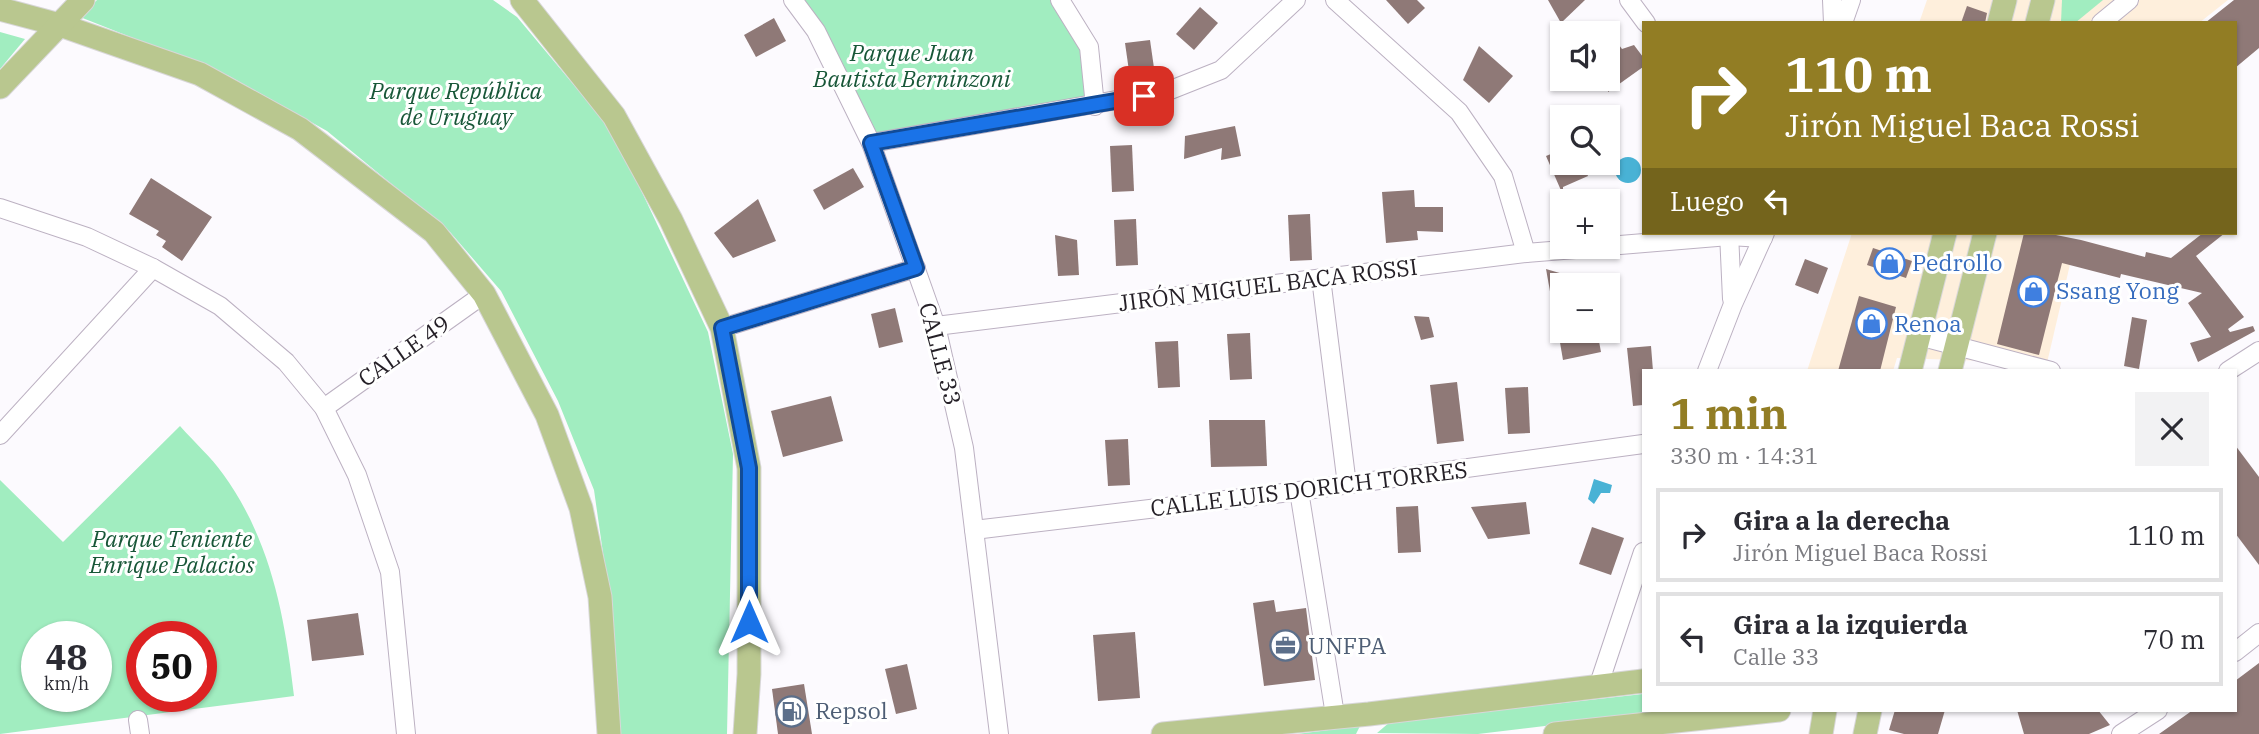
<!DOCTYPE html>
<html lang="es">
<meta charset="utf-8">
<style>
:root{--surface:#fff;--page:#f2f2f3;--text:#2b2b33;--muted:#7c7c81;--line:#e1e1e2;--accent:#927d24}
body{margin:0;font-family:"IBM Plex Serif",serif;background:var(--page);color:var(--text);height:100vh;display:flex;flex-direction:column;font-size:26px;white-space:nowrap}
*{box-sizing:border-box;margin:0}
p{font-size:23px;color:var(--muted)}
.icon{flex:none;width:38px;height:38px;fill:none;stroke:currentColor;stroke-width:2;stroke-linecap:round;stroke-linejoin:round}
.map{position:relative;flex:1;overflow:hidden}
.drawer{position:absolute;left:1642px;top:369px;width:595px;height:343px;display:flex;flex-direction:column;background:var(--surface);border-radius:0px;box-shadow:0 2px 5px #0004}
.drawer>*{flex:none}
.banner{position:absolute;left:1642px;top:21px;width:595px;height:214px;border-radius:0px;box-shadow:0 2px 5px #0004;background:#927d24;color:#fff;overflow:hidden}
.tools{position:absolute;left:1550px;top:21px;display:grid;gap:14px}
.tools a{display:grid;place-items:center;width:70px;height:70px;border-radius:0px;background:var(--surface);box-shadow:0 2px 5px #0004;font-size:35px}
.speed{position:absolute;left:21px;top:621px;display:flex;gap:14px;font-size:35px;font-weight:700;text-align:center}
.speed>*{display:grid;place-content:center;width:91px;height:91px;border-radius:50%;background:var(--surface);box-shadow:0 2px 5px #0004;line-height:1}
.speed small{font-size:18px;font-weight:400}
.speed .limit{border:10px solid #d22;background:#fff;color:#111}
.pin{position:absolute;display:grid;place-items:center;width:60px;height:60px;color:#fff;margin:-30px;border-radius:14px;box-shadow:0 4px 10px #0006}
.me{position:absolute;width:77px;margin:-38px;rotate:0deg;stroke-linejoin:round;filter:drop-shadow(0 0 5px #0008)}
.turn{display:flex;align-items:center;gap:24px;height:147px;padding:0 28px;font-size:32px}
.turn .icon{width:91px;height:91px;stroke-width:2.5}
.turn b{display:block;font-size:49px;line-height:60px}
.then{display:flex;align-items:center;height:66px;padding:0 28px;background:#0003;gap:14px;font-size:26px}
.round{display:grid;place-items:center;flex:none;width:74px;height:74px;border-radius:0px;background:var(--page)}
.overview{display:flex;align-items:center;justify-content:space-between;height:119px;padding:0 28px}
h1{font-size:42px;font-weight:700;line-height:52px;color:var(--accent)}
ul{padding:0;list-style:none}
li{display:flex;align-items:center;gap:21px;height:94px;margin:0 14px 10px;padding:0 14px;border:4px solid var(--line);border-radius:0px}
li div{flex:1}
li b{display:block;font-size:26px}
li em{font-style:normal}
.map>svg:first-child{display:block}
.commercial{fill:#feefdc}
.green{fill:#a1edc0;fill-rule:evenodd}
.water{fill:#49b2d5}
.building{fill:#8f7977}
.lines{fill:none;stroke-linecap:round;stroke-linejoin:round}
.minor-casing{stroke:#bcb1c2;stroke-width:20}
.major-casing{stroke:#d8d7d8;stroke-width:25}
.minor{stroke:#fff;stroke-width:18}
.major{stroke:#b9c78f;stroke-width:23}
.route-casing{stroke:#114b97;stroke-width:18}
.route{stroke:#1a73e8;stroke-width:12}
.labels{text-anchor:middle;stroke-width:6;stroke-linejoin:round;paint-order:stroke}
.park-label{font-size:23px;font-style:italic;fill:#185738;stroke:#fff}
.shop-label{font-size:23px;fill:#366cbe;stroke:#fff;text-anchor:start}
.street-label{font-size:23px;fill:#241f26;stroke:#fff}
.service-label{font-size:23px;fill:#4e5e75;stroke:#fff;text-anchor:start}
</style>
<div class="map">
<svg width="2259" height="734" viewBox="0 0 2259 734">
<rect width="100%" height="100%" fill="#fcfafe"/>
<g class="commercial">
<path d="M1927,0H2228L2199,23H1919Z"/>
<path d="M1852,233H2038L2075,243L2047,363L1897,358L1893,371H1807Z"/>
</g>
<g class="green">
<path d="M97,0H493L517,17L614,133L708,332L733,454L727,734H619L607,581L594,490L558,401L501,291L450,232L327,131L229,76L80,17Z"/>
<path d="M802,0H1051L1083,50L1087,101L874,138Z"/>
<path d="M2062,0H2103L2075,23L2061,22Z"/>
<path d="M0,32L25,39L0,69Z"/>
<path d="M180,426C194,442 211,457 223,474C271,540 285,617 294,696L0,734V480L63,542ZM37,637H96V696H37ZM142,637H201V696H142Z"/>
<path d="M1643,694V710L1670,711L1478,734L1377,733L1390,722Z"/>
<path d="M1360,726L1356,734H1297Z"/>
</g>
<g class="water">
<circle cx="1628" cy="170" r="13"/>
<path d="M1594,479L1612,485L1610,493H1601L1594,504L1588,499Z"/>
</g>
<g class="building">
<path d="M1386,0H1417L1425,8L1408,24Z"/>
<path d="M1548,0H1585L1561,23Z"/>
<path d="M2234,0H2259V48L2235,68V23H2205Z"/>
<path d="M1967,6L1987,13L1985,23H1961Z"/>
<path d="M1200,7L1218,23L1194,50L1176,34Z"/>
<path d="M774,18L786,41L756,57L744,35Z"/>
<path d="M1608,30L1622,49L1634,45L1643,57V67L1608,92Z"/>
<path d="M1150,40L1155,75L1130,78L1125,43Z"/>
<path d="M1479,46L1513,76L1489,103L1463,80Z"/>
<path d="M1235,126L1241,156L1221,160L1222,148L1184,159L1185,136Z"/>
<path d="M1132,145L1134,191L1112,192L1110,146Z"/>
<path d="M1563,149V163H1583L1588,176L1563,187V195L1546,156Z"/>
<path d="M853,168L864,187L824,210L813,190Z"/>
<path d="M151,178L212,217L182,261L162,247L166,241L156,235L159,231L129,214Z"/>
<path d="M1414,190L1415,207H1443V232L1417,231L1418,240L1386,243L1382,192Z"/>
<path d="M758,199L776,241L733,258L714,233Z"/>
<path d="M1310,214L1312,260L1290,261L1288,215Z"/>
<path d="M1136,219L1138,265L1116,266L1114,220Z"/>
<path d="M2024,233H2046L2081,240L2145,257L2146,252L2171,258L2203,233H2225L2196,256L2244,317L2228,329L2230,332L2253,326L2255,331L2198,362L2190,343L2211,337L2188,303L2202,293L2121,274L2120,278L2062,263L2039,355L1997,344Z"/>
<path d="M1055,235L1077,240L1079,275L1058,276Z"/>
<path d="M1873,248L1912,261L1906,278L1867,265Z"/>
<path d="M1805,259L1828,268L1818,294L1795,285Z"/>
<path d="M1546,269L1563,274V318L1555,319Z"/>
<path d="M1859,296L1896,307L1880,371H1838Z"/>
<path d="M895,308L903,342L879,348L871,314Z"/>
<path d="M1414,316L1429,317L1434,337L1421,340Z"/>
<path d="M2132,317L2147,320L2139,369L2124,366Z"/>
<path d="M1558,331H1597L1601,352L1563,360Z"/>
<path d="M1250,333L1252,379L1230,380L1227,334Z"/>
<path d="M1178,341L1180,387L1158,388L1155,342Z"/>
<path d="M1651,346L1653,371H1643V405L1633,406L1627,348Z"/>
<path d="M1457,382L1464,441L1437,444L1430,385Z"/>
<path d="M1528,387L1530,433L1508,434L1505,388Z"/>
<path d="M831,396L843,441L783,457L771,411Z"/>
<path d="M1209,420H1265L1267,466L1211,467Z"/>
<path d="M1128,439L1130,485L1108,486L1105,440Z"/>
<path d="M2235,445L2259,477V565L2235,533Z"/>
<path d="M1526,502L1530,534L1488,539L1471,507Z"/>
<path d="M1418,506L1421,552L1398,553L1396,507Z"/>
<path d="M1592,527L1624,538L1611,575L1579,564Z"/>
<path d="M1274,600L1276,612L1306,608L1315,680L1264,686L1253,603Z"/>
<path d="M358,613L364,655L312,661L307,620Z"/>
<path d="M1135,632L1140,698L1098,701L1093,635Z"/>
<path d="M2259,663V734H2159L2193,710H2235V681Z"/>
<path d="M907,664L917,709L896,714L885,669Z"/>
<path d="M804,684L812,734H778L772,689Z"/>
<path d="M1895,710H1945L1938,734H1904L1889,730Z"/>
<path d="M2017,710H2098L2110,725L2089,734H2024Z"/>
</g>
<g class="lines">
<defs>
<g id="minor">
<path d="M793,0L816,31L871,143L936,326L964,448L999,734"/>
<path d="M1060,0L1089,47L1095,106"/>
<path d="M1335,0L1459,112L1503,176L1526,253"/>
<path d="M1629,0L1646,23"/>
<path d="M1832,0L1833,23"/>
<path d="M1843,23L1851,0"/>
<path d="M2101,23L2129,0"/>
<path d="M871,143L1168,91L1221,70L1296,0"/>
<path d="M0,208L87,237L153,268L220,306L286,362L324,408L357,475L390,572L406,734"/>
<path d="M1729,233L1732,299"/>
<path d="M1608,246L1729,236L1763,238"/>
<path d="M1321,278L1347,485"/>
<path d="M936,326L1526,253L1600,247"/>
<path d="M722,328L916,268"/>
<path d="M1919,336L2051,371"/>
<path d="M1707,371L1733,304L1765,233"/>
<path d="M2228,371L2259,351"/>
<path d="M324,408L484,294"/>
<path d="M0,435L153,268"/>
<path d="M1299,491L1335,715"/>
<path d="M974,530L1299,491L1643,444"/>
<path d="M2235,652L2259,633"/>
<path d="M1598,687L1643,552"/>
<path d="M138,720L140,734"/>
<path d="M2121,734L2158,710"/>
</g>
<g id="major">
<path d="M522,0L614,116L671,220L722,328L749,468V674L745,734"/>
<path d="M0,9L60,25L200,74L300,129L434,232L484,294L547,415L581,508L600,597L609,734"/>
<path d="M1999,23L2005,0"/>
<path d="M2037,23L2043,0"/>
<path d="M0,87L83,0"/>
<path d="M1910,371L1945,233"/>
<path d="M1950,371L1985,233"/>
<path d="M1163,734L1369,714L1643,681"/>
<path d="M1555,734L1779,710"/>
<path d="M1821,734L1825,710"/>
<path d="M1865,734L1870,710"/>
</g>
</defs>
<use href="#minor" class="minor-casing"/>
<use href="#major" class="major-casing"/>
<use href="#minor" class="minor"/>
<use href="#major" class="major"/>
</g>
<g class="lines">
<defs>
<path id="route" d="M749,622V468L722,328L916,268L871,143L1144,96"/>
</defs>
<use href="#route" class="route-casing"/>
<use href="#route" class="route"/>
</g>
<defs>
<symbol id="shop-ring" viewBox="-11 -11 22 22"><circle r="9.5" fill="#fff" stroke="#3f7fe0" stroke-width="1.5"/><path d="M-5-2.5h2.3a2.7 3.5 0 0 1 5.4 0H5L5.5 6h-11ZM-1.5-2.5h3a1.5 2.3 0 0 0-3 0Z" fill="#3f7fe0"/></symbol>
<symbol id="office-ring" viewBox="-11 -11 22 22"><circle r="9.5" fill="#fff" stroke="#5c6f8a" stroke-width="1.5"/><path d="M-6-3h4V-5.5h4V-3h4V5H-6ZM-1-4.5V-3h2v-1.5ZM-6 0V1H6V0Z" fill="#5c6f8a"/></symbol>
<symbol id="fuel-ring" viewBox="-11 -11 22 22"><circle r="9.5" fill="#fff" stroke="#5c6f8a" stroke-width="1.5"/><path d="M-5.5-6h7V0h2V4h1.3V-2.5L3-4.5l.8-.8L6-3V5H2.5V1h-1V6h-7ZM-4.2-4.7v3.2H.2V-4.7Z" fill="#5c6f8a"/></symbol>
</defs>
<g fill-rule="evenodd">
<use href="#shop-ring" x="1872" y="246" width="35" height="35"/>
<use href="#shop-ring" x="2016" y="274" width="35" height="35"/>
<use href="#shop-ring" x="1854" y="306" width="35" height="35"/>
<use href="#office-ring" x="1268" y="628" width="35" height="35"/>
<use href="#fuel-ring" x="774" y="694" width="35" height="35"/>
</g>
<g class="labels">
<g class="park-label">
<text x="912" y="61">Parque Juan<tspan x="912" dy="26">Bautista Berninzoni</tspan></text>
<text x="456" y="99">Parque República<tspan x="456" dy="26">de Uruguay</tspan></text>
<text x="172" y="547">Parque Teniente<tspan x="172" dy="26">Enrique Palacios</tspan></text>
</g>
<g class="shop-label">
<text x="1912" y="271">Pedrollo</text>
<text x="2056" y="299">Ssang Yong</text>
<text x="1894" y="332">Renoa</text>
</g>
<g class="street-label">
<text transform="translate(1268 285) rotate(-7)" y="8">JIRÓN MIGUEL BACA ROSSI</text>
<text transform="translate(404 351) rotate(-35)" y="8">CALLE 49</text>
<text transform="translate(940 354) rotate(75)" y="8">CALLE 33</text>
<text transform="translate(1309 489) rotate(-7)" y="8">CALLE LUIS DORICH TORRES</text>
</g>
<g class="service-label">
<text x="1308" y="654">UNFPA</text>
<text x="815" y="719">Repsol</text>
</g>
</g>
</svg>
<div class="tools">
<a><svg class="icon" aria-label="sound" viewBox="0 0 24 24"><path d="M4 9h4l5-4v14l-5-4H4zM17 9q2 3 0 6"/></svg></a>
<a><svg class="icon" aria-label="search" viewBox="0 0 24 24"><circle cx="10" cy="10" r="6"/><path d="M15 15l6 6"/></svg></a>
<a>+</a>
<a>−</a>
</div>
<div class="speed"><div>48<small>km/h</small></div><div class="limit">50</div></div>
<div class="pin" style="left:1144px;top:96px;background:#d93025"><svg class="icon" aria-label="arrive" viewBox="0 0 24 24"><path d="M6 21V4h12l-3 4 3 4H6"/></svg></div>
<svg class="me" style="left:749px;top:622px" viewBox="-20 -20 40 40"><path d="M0-17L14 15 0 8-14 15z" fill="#1a73e8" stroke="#fff" stroke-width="4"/></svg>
<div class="banner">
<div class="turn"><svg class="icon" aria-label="right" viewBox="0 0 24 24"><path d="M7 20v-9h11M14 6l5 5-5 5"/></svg><div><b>110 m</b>Jirón Miguel Baca Rossi</div></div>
<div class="then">Luego<svg class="icon" aria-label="left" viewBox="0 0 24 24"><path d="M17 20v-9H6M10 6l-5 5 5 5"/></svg></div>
</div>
<section class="drawer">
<div class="overview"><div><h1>1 min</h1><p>330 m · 14:31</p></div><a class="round"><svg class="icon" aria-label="close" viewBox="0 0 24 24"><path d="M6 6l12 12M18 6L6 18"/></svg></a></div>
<ul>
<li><svg class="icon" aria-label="right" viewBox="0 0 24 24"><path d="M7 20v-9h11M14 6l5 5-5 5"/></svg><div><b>Gira a la derecha</b><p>Jirón Miguel Baca Rossi</p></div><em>110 m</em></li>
<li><svg class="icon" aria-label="left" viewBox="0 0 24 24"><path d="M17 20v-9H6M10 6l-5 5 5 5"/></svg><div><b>Gira a la izquierda</b><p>Calle 33</p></div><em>70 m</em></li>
</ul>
</section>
</div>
